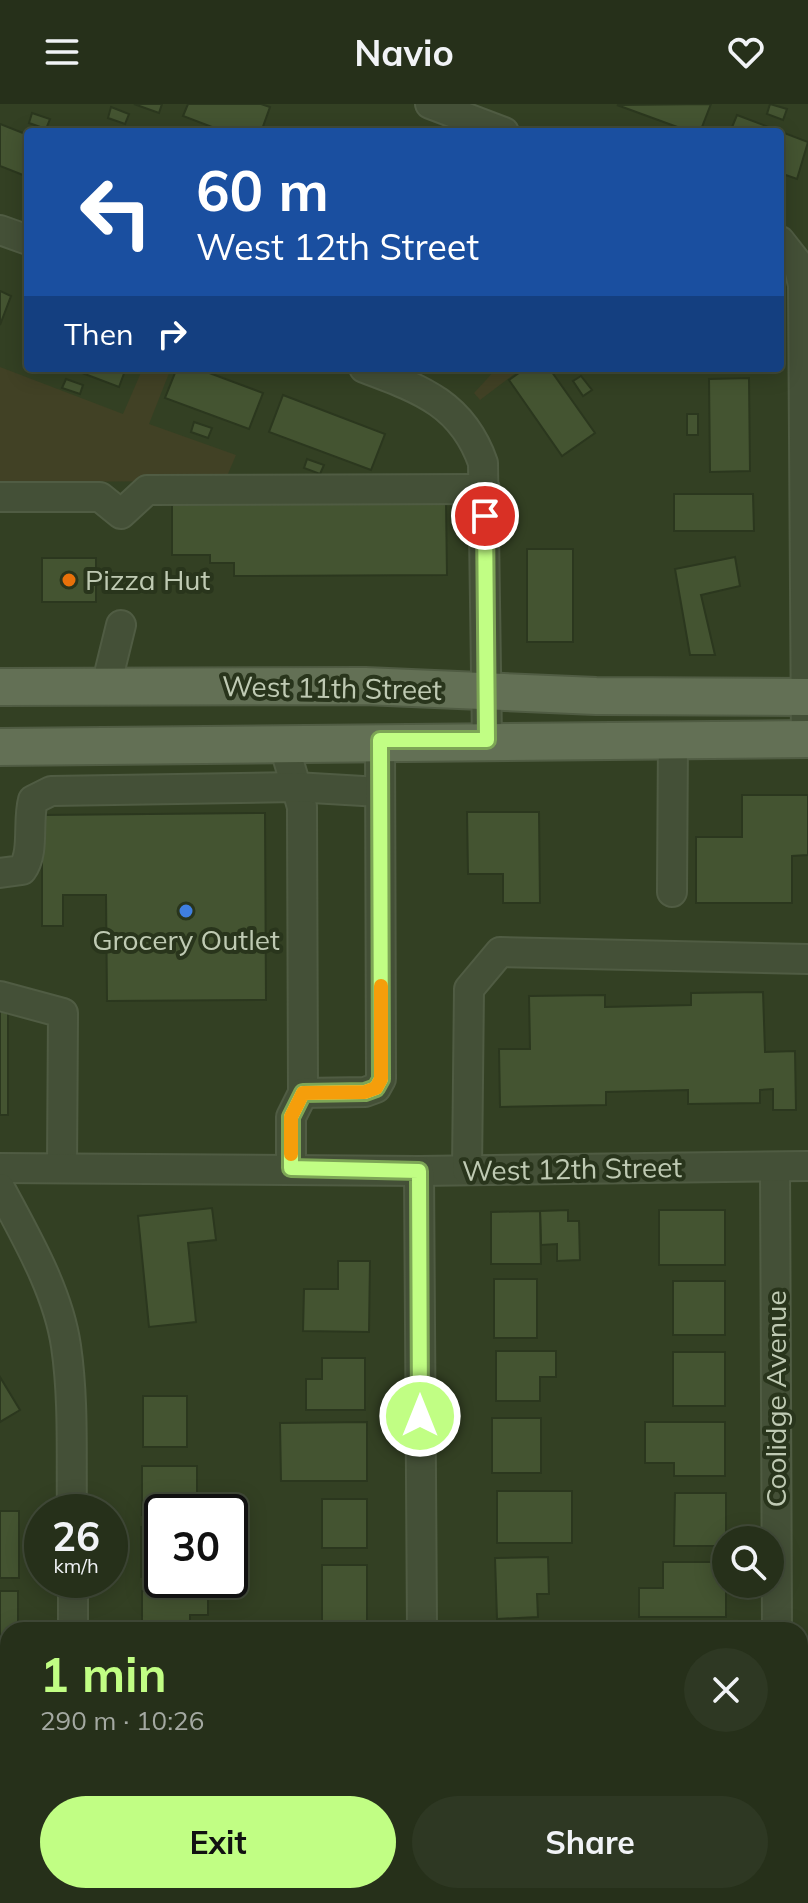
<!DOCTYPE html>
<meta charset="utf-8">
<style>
:root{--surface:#26301a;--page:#2e3823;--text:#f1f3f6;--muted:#a4a9a2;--line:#424b39;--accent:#c1fe84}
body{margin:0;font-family:Mulish,sans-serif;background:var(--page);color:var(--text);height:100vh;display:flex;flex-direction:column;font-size:30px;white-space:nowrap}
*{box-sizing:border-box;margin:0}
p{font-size:26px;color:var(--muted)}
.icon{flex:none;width:44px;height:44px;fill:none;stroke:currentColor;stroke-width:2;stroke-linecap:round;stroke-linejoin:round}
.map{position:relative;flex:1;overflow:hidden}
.sheet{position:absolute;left:0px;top:1518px;width:808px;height:282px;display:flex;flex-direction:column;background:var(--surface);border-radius:24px 24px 0 0;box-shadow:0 4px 20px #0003,0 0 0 2px var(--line)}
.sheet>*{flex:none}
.guide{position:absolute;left:24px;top:24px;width:760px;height:244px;border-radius:8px;box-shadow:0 4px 20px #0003,0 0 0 2px var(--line);background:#1a4fa0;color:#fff;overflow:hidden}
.controls{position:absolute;left:712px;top:1422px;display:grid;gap:16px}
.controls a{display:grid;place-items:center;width:72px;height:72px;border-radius:50%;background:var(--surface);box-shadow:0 4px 20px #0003,0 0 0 2px var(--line);font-size:40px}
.speed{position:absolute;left:24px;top:1390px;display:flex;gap:16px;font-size:40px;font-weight:700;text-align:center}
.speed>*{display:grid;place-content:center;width:104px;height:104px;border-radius:50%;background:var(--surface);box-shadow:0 4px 20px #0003,0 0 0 2px var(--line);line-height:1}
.speed small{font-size:20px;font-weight:400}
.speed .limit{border:4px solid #111;border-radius:12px;background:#fff;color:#111}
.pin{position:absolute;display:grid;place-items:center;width:68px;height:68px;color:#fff;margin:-34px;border:4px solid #fff;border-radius:50%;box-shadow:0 2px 8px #0007}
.me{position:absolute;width:88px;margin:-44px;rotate:0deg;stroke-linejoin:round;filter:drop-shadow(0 0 6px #0008)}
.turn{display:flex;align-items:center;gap:28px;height:168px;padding:0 40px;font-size:36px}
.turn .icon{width:104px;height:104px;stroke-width:2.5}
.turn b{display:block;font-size:56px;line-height:68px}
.then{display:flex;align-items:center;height:76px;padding:0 40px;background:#0003;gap:16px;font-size:30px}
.round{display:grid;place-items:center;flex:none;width:84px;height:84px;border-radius:42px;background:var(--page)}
.summary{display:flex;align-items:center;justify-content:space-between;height:136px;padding:0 40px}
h1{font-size:48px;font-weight:700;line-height:60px;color:var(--accent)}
.button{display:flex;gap:16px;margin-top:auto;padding:16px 40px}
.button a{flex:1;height:92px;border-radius:48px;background:var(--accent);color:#111;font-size:32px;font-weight:700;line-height:92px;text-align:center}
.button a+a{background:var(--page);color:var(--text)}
header{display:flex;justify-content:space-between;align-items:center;height:104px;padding:0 40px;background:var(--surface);font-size:36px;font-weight:700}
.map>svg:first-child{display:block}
.green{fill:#414125}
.building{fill:#445431;stroke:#2b371e;stroke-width:2}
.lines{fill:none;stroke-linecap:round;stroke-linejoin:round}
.minor-casing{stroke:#505c43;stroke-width:32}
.major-casing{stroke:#505c43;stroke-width:40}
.minor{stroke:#445037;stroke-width:28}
.major{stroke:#637055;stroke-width:36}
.route-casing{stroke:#7da556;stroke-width:20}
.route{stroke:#c1fe84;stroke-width:14}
.slow{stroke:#f59e0b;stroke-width:14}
.food-dot{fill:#e8710a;stroke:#29351c;stroke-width:3}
.shop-dot{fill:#3f7fe0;stroke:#29351c;stroke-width:3}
.labels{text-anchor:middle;stroke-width:8;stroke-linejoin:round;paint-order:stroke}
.poi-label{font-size:28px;fill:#bfcab3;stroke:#29351c;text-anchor:start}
.street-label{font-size:28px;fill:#bfcab3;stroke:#29351c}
</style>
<header><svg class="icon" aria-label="menu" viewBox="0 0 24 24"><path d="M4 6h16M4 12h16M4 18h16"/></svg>Navio<svg class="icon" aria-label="heart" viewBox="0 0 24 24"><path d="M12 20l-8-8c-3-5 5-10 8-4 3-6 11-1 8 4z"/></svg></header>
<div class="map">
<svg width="808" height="1799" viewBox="0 0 808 1799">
<rect width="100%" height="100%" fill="#334023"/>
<g class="green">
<path d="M0,263L123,310L143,264H171L149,320L236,351L225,377L0,378Z"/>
<path d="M497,264H522L480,296L474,289Z"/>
</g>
<g class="building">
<path d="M134,0H162L159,9Z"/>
<path d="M188,0H261L270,3L261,28H225L183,12Z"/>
<path d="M711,0L700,28H691L617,1Z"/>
<path d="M770,0L787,5L783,16L767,10Z"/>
<path d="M111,3L129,10L125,20L108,14Z"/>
<path d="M32,9L50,15L46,25L29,19Z"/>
<path d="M737,11L808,38L797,75L780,69V28H730Z"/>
<path d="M0,20L28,31V73L0,62Z"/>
<path d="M0,187L11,192L0,221Z"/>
<path d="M69,264H126L119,283Z"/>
<path d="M177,264H196L263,289L249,325L165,294Z"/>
<path d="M526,264H549L595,329L562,352L509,276Z"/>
<path d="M581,272L592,286L583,292L573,277Z"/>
<path d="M749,274L750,367L710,368L709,275Z"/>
<path d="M66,275L83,281L80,290L62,284Z"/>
<path d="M283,291L385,330L371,366L269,328Z"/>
<rect x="687" y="310" width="11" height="21"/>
<path d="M194,318L212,324L208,334L191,328Z"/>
<path d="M307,355L324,361L320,370L304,364Z"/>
<path d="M674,390H753L754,427H674Z"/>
<path d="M446,396L447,471L234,472V459H210V451H172V397Z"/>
<rect x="527" y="445" width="46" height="93"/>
<path d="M735,453L740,482L701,491L715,551H690L675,465Z"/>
<rect x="42" y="454" width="54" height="44"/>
<path d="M742,691H808V751L792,752V799H696V733H742Z"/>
<path d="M467,708H539L540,799H503V770H468Z"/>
<path d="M265,709L266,896L107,897L106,791H63V822H42V711Z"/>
<path d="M763,888L765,948L795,947L796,1006H773V985L760,986V999L688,1000V986L606,988V1001L500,1003L499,945H530L529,892L605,891V903L691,901V889Z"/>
<rect x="0" y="896" width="8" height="115"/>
<path d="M212,1104L216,1136L188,1139L196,1218L149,1223L138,1112Z"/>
<path d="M568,1106V1117H579L580,1156L557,1157V1140L541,1141L540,1107Z"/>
<rect x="659" y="1106" width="66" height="55"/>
<path d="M540,1107L541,1160H491V1108Z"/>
<path d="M338,1157H370L369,1228L303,1227L304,1185H338Z"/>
<rect x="494" y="1175" width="43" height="59"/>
<rect x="673" y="1177" width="52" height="54"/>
<path d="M496,1247H556V1273H540V1297H496Z"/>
<rect x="673" y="1248" width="52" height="54"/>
<path d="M322,1254H365V1306H306V1275H322Z"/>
<path d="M0,1273L20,1306L0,1318Z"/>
<rect x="143" y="1292" width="44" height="51"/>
<rect x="492" y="1314" width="49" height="55"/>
<path d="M367,1318V1377H281L280,1319Z"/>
<path d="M645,1318H725V1372H674V1359H645Z"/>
<path d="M142,1362H197V1399H175V1408L142,1411Z"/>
<rect x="497" y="1387" width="75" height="52"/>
<path d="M675,1389H726V1442H674Z"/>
<rect x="322" y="1395" width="45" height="49"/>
<rect x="0" y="1407" width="19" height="67"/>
<rect x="141" y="1423" width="21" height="50"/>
<path d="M548,1453L549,1490H537L538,1513L497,1515L495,1454Z"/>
<path d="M663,1458H726V1513H639V1484H663Z"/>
<rect x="322" y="1461" width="45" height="56"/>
<path d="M0,1487H18V1526H8V1539H0Z"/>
<path d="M142,1487H208V1511H190V1526H142Z"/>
<rect x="0" y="1562" width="8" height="52"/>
<rect x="0" y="1623" width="8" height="52"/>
<rect x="0" y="1697" width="8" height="51"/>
<path d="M0,1758H8V1792H21V1799H0Z"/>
<rect x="149" y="1792" width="61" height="7"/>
<rect x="498" y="1792" width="54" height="1"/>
</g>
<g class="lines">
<defs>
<g id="minor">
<path d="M430,0L504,28"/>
<path d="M0,126L28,136"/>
<path d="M780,137L798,160L803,181L806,635"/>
<path d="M364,264C420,285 462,299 483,359L487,636"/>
<path d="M0,393H100L121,410L147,386L485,385"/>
<path d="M106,582L121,521"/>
<path d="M283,638L302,703L303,989L291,1013V1064"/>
<path d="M0,769L22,766C35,748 27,718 33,696L51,687L295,683L380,688"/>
<path d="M672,788L673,635"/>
<path d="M0,892L63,909L62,1064"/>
<path d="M303,989L365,988L376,984L381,975L380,636"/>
<path d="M775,1063L777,1526"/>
<path d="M0,1064L419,1067L808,1062"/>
<path d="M467,1066L469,885L500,848L808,855"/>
<path d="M419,1067L422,1526"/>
<path d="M0,1084C26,1133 58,1187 66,1242C74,1296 71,1354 72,1408"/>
<path d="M73,1476V1526"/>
<path d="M76,1792V1799"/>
<path d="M423,1792V1799"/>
<path d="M779,1792V1799"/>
</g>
<g id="major">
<path d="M0,583L365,582L596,592L808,593"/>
<path d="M0,643L808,635"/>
</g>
</defs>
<use href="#minor" class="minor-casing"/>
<use href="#major" class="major-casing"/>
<use href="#minor" class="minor"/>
<use href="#major" class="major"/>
</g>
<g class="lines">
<defs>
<path id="route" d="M420,1312L419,1067L291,1064V1013L303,989L365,988L376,984L381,975L380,636H487L485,412"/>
</defs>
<use href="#route" class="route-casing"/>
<use href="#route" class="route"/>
<path class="slow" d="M291,1050V1013L303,989L365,988L376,984L381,975V882"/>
</g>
<circle class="food-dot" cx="69" cy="476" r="8"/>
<circle class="shop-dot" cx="186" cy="807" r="8"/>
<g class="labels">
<g class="poi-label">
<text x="85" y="486">Pizza Hut</text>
<text x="186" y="846" text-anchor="middle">Grocery Outlet</text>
</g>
<g class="street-label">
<text transform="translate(332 584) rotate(1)" y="10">West 11th Street</text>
<text transform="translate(572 1065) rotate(-1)" y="10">West 12th Street</text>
<text transform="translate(776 1295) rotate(-90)" y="10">Coolidge Avenue</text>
</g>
</g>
</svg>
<div class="controls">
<a><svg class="icon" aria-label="search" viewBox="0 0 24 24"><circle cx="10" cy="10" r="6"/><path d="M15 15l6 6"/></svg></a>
</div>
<div class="speed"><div>26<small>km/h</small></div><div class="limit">30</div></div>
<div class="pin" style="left:485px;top:412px;background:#d93025"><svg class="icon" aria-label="arrive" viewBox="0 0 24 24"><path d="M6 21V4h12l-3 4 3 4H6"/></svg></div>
<svg class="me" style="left:420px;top:1312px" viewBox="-20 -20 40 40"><circle r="17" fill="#c1fe84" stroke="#fff" stroke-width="3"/><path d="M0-11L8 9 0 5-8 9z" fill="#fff"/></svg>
<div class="guide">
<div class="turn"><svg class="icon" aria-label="left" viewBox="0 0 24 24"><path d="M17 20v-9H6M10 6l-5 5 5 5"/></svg><div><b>60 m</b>West 12th Street</div></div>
<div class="then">Then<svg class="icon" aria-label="right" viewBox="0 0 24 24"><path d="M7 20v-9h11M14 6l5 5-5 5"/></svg></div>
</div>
<section class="sheet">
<div class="summary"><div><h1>1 min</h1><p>290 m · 10:26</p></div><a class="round"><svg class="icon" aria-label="close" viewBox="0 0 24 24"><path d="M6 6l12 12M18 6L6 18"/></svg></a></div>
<div class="button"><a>Exit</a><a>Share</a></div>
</section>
</div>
